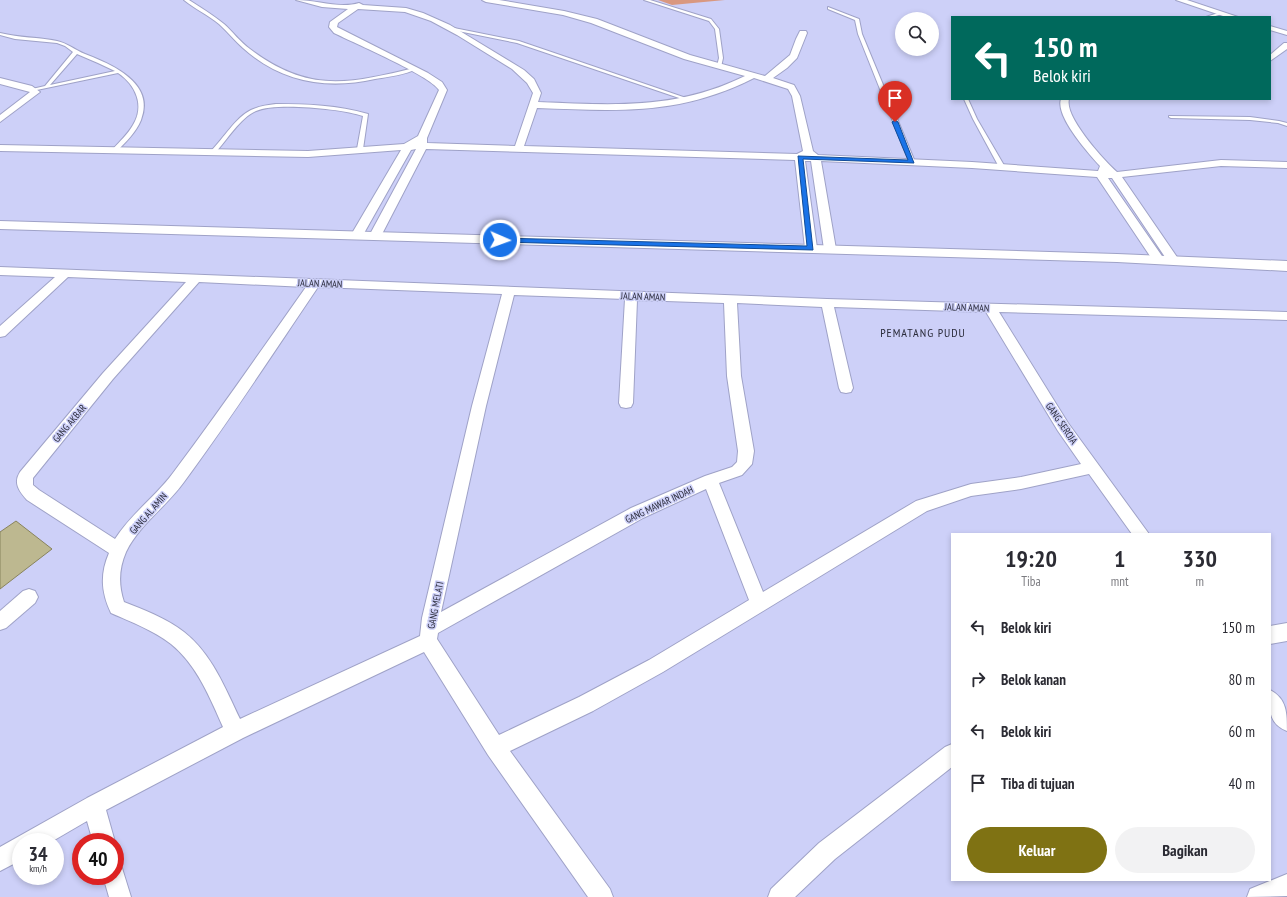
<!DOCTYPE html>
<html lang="id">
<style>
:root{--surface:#fff;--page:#f2f2f3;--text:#2b2b33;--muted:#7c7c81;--accent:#7f7213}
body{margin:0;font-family:"PT Sans Narrow",sans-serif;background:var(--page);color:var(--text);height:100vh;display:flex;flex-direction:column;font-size:15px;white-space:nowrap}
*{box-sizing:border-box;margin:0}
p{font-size:13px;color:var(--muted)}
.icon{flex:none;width:22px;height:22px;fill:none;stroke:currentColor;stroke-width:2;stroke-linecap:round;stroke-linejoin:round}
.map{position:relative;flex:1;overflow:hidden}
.sheet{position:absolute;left:951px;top:533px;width:320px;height:348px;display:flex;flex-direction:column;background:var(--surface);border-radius:0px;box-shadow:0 2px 6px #0003}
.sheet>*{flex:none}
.top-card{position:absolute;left:951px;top:16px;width:320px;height:84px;border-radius:0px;box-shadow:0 2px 6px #0003;background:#00695c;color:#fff;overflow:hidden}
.controls{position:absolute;left:895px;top:12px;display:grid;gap:8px}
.controls a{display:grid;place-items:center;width:44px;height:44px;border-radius:50%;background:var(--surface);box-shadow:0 2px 6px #0003;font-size:20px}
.speed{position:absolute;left:12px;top:833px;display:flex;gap:8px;font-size:20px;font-weight:700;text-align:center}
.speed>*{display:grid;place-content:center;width:52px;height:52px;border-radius:50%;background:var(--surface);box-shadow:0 2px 6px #0003;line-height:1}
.speed small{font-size:10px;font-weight:400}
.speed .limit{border:6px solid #d22;background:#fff;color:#111}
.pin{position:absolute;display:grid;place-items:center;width:34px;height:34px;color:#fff;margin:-41px -17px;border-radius:50% 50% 50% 0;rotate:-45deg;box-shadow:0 0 4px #0007}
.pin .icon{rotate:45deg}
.me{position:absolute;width:44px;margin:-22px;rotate:92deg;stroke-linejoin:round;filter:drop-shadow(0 0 3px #0008)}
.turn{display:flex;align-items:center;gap:14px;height:84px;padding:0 16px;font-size:18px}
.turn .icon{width:52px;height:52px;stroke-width:2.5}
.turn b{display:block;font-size:28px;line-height:34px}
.eta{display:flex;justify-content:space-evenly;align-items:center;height:68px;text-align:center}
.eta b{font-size:24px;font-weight:800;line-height:28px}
.primary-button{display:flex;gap:8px;margin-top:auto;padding:8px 16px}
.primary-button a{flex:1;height:46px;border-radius:24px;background:var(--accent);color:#fff;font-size:16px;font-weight:800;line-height:46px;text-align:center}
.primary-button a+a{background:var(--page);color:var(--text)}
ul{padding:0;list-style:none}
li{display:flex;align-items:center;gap:12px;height:52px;padding:0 16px}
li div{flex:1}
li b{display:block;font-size:15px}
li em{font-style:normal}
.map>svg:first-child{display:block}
.green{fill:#d99880}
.building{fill:#bdb890;stroke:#88835d}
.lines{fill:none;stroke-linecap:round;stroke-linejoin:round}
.service-casing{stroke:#9fa2c7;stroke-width:2}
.minor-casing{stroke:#9fa2c7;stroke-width:2}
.tertiary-casing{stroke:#9fa2c7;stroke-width:2}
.service{fill:#fff;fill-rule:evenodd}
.minor{fill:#fff;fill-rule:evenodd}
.tertiary{fill:#fff;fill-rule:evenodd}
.route{fill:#1a73e8;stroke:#114b97}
.labels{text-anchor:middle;stroke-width:3;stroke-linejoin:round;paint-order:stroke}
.street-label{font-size:10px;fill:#2b2c3b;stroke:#cdd0f8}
.quarter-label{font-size:12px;letter-spacing:1px;fill:#2b2c3b;stroke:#cdd0f8}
</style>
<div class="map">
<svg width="1287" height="897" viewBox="0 0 1287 897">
<rect width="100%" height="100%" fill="#cdd0f8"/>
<path class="green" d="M658,0H725L672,5Z"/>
<path class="building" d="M16,521L52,549L0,589V532Z"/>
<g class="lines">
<defs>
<g id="service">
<path d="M184,0H189C200,7 213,15 224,24C233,32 240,42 250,49C308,93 348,84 414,68L416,69C406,75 387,77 375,79C326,90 281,82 243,48C235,41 228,32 219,24C208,15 195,9 184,0Z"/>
<path d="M644,0H650L711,19L719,29L723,58L721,67L717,66L719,58L715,29L709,21Z"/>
<path d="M828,7L859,19L862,34L915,162L914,163L909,162L858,34L855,20L828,9Z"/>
<path d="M1221,12L1222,14L1212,17H1206Z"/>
<path d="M454,28L519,41L692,100L688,101L517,43L453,30Z"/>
<path d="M0,33C20,38 38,37 57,41C67,43 75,50 85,54C111,64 156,83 141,120C136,132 126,142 117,151H113V149C120,141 128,134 133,125C145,106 136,85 118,73L32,91V89L45,86L73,52L65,46L57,43L15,39L0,35ZM77,54L98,63L115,71L50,85Z"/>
<path d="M964,99H968L977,119L1005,167L1004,168L999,167L973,119Z"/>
<path d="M276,104C307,104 338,105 368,114L363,149L360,151L357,149L363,116C342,109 276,102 256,111C240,118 227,140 215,153H211V151C224,138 235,118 251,110C259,106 268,105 276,104Z"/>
<path d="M1169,116L1250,117L1279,121L1287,123V126L1278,123L1250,120L1171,118L1169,117Z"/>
</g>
<g id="minor">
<path d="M296,0C317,0 340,9 359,3L363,5L406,8L423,13L450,25L524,70L534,79L541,93L538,102C613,105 676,110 745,76L684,59L591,23L563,15L486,2L482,0H499L564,11L597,19L690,55L765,76L790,55L796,39L800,31H806L807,33L797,58L787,68L773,78L794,85L800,96L813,151L818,155L972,162L1098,171L1100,166C1089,154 1055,116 1061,99H1069C1064,117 1104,160 1117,172L1221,160L1287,162V168L1221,166L1122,177L1179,260L1173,264L1169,263L1112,178H1108L1164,259L1162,262H1154L1097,177L972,168L821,161L836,249L830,252L824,249L811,161H805L817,248L811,251L805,248L795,160L426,149L381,236L375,239L369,236L416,149L411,150L363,235L357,238L351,235L401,150L308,157L0,151V145L308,151L404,144L418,136L439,90C429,75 354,43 334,33L329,27L330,22L348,9L322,7ZM358,9L405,12L431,21L457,35L512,69L527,83L533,93L515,146L427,143V138L447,90L442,82L428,73L337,27L338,23ZM754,78L788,89L792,96L803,151L797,154L524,146L537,108C617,111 679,116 754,78Z"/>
<path d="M1176,0H1187L1238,17H1226Z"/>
<path d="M1270,26L1287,31V35L1270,30Z"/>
<path d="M1284,43H1287V49L1270,61V55Z"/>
<path d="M0,78L32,86L40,92L0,122V115L30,92L0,84Z"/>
<path d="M0,267L827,299L1287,312V320L999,312L1068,423L1149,534H1132L1089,474L1021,489L971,496L927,511L663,672L593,711L510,751L610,889L613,897H588L488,755L424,652L243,738L106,810L115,842H93L87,821L51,842H21V860L0,871V847L87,798L223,727C210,698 197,665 171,644C153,630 131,622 111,613C101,592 100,574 109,553L27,500C19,491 13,483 20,472L103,373L186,282L68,277L5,336L0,337V326L55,277L0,275ZM199,282L306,287C262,349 219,412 173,473C156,496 131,514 115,539L39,490L33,485V478L113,379ZM318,287L502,294L472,406L422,618L420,636L240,719C225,688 212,654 184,632C166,618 144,610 124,602C118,584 119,568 126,552C139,525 167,506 184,482C231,418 274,352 318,287ZM514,295L625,299L619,403L621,407L626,408L631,407L633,403L637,300L724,303L727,376L738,451L737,462L732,467L705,476L631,508L441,612L486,406ZM737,303L822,307L839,388L841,392L846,393L851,392L853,388L834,307L986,312L1058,431L1081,464L1021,477L971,484L916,501L763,592L719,483L742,475L752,464L754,451L741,376ZM706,489L749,600L649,660L579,697L499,735L437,639L438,633L643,518Z"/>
<path d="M29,589L35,591L38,597L35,603L6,628L0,630V611L23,591Z"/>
<path d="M1287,623V641L1270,644V626Z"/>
<path d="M1270,690C1287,699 1287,713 1287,731C1267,723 1270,708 1270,690Z"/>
<path d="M952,744V767L835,859L795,897H768L771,889L819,843L945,747Z"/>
<path d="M115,865L122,868L131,897H109L103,876H115Z"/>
<path d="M1287,874V896L1247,897L1250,889Z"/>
</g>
<path id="tertiary" d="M0,221L1117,254L1287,261V271L1117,262L0,229Z"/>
</defs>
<use href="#service" class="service-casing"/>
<use href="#minor" class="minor-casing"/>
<use href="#tertiary" class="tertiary-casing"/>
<use href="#service" class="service"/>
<use href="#minor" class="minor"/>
<use href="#tertiary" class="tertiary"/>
</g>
<path class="route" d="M895,120L898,122L914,163L803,159L813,250L500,242L497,240L500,238L807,246L798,156L908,160L892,122Z"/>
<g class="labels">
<g class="street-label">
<text transform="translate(320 283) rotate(2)" y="4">JALAN AMAN</text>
<text transform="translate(643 296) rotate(2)" y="4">JALAN AMAN</text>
<text transform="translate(967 307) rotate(2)" y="4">JALAN AMAN</text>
<text transform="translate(69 423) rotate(-50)" y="4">GANG AKBAR</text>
<text transform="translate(1062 423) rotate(56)" y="4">GANG SEROJA</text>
<text transform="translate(659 504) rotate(-25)" y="4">GANG MAWAR INDAH</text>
<text transform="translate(148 513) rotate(-49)" y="4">GANG AL AMIN</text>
<text transform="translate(435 605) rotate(-79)" y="4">GANG MELATI</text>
</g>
<g class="quarter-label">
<text x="923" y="337">PEMATANG PUDU</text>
</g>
</g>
</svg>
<div class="controls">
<a><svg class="icon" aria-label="search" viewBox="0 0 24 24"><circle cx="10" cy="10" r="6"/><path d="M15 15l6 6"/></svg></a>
</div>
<div class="speed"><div>34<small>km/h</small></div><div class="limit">40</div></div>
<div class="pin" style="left:895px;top:122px;background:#d93025"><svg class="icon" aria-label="arrive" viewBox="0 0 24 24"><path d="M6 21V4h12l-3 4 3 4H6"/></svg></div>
<svg class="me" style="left:500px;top:240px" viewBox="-20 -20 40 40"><circle r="17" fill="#1a73e8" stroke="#fff" stroke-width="3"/><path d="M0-11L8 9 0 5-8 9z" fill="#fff"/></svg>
<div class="top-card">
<div class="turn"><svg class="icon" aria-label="left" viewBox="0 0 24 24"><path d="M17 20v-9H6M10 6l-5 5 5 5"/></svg><div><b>150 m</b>Belok kiri</div></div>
</div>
<section class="sheet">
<div class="eta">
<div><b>19:20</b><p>Tiba</p></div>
<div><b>1</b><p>mnt</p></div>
<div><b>330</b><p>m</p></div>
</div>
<ul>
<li><svg class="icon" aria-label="left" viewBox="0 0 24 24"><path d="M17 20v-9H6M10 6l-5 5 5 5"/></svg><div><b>Belok kiri</b></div><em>150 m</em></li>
<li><svg class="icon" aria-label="right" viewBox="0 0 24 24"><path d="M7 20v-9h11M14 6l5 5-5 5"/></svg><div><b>Belok kanan</b></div><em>80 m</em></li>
<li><svg class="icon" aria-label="left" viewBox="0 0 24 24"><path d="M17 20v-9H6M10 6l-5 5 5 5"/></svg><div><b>Belok kiri</b></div><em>60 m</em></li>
<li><svg class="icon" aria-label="arrive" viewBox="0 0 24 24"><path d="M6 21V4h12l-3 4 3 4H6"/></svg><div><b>Tiba di tujuan</b></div><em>40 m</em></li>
</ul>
<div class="primary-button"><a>Keluar</a><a>Bagikan</a></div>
</section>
</div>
